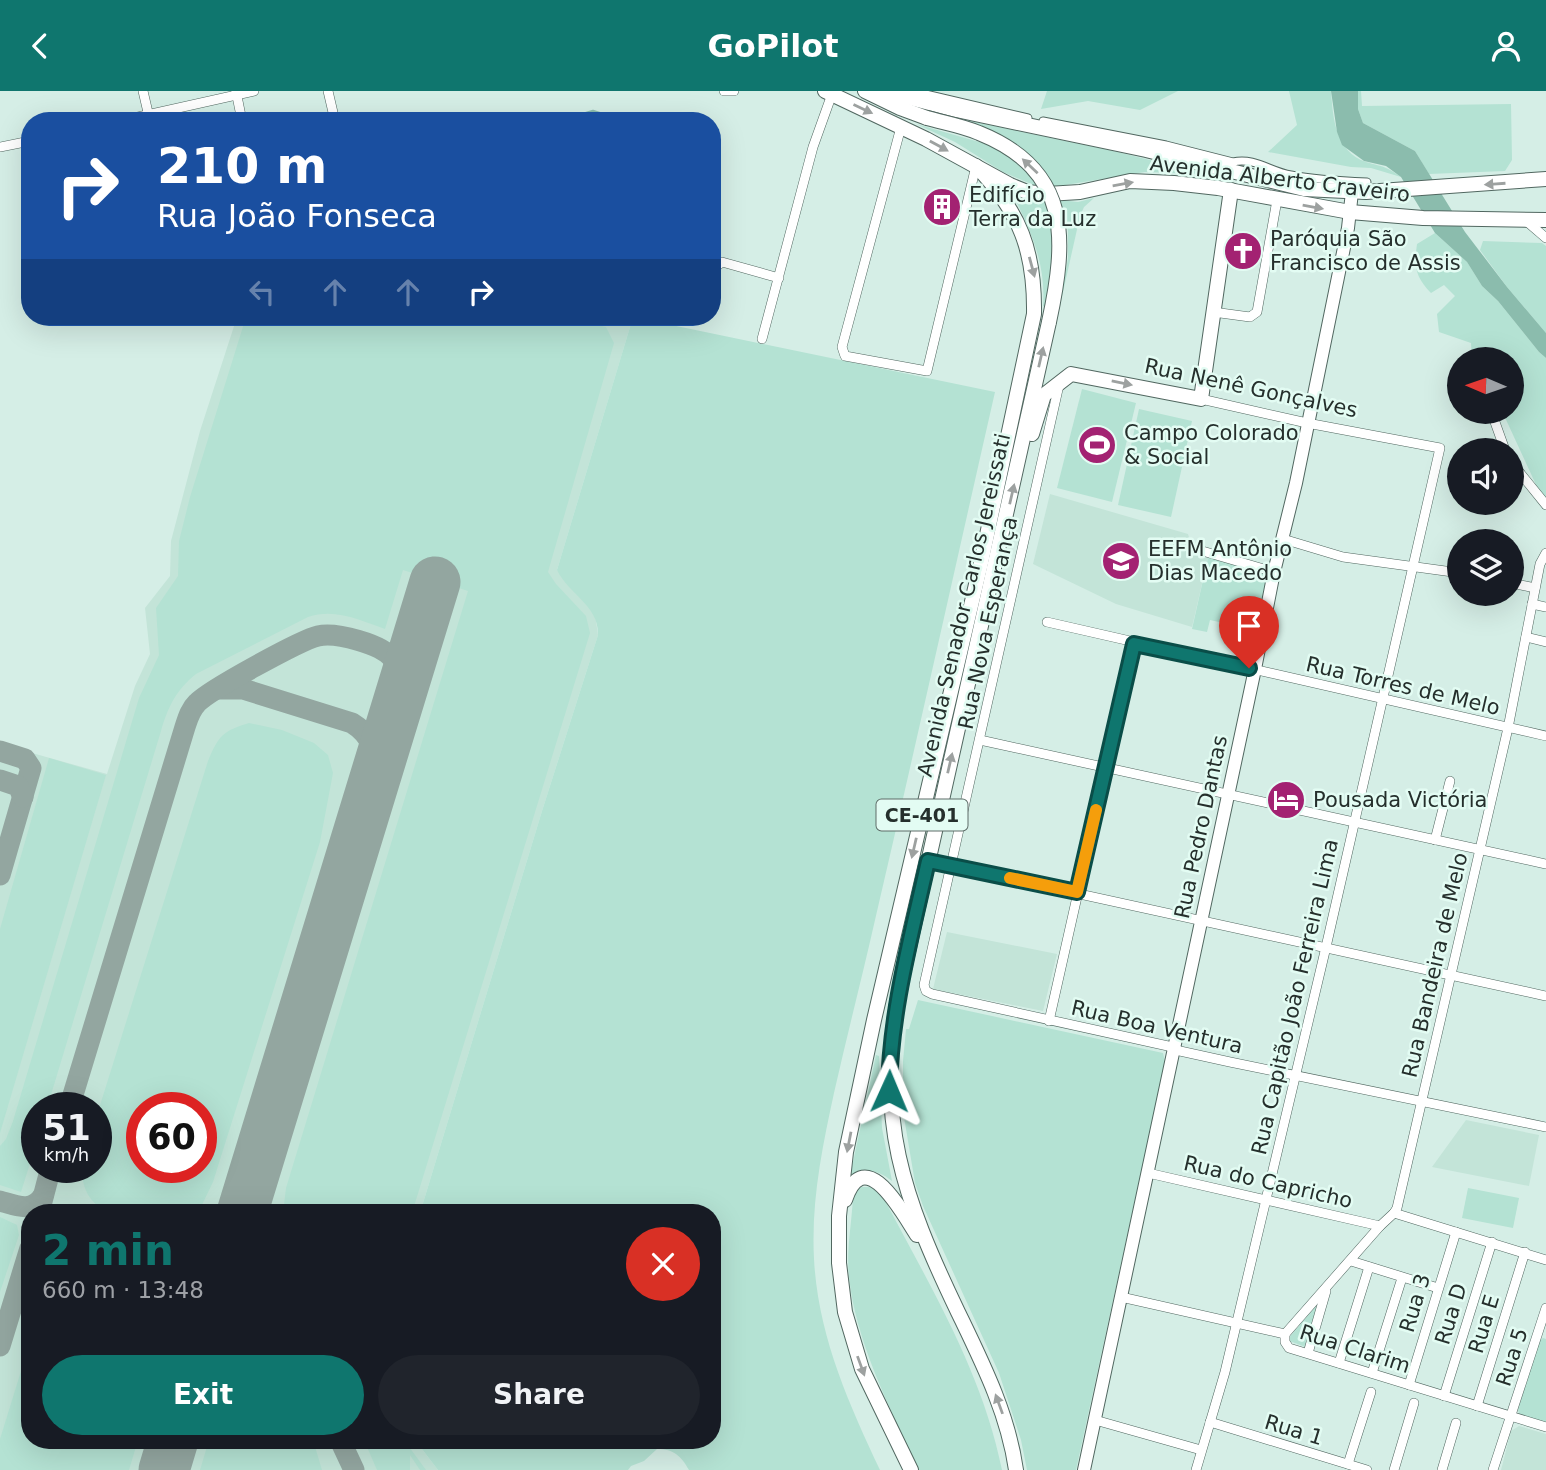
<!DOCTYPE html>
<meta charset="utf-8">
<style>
:root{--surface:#171b24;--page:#20242c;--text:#f1f3f6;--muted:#9ea1a6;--accent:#0f766e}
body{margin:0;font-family:"DejaVu Sans",sans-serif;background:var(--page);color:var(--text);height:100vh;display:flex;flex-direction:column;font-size:26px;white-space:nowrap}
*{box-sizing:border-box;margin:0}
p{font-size:23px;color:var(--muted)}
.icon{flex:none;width:38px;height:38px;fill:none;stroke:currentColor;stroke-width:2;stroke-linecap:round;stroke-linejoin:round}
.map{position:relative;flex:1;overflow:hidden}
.panel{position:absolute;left:21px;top:1113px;width:700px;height:245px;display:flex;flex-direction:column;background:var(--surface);border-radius:28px;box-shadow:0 7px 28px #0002}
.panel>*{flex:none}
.top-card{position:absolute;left:21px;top:21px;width:700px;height:214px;border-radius:28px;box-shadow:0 7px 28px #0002;background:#1a4fa0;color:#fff;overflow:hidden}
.needle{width:46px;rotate:272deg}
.fabs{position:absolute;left:1447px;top:256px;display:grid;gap:14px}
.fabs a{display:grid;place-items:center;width:77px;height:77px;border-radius:50%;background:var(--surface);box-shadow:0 7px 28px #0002;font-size:35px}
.speed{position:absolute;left:21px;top:1001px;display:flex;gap:14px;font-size:35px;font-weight:700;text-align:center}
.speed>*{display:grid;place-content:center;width:91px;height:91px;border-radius:50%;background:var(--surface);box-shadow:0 7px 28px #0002;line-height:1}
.speed small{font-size:18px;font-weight:400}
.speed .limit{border:10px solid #d22;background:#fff;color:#111}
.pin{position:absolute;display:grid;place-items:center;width:60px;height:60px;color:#fff;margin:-72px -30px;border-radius:50% 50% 50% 0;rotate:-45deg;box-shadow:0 0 7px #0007}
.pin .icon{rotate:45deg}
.me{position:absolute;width:77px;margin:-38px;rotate:1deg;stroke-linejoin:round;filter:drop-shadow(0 0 5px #0008)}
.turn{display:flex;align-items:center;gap:24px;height:147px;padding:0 21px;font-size:32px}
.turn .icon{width:91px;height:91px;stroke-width:2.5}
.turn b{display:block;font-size:49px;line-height:60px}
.lanes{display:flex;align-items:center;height:66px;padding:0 21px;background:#0003;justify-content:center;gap:35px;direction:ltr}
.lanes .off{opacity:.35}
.round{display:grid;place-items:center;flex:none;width:74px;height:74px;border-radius:37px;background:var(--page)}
.overview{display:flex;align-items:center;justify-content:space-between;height:119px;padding:0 21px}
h1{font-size:42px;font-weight:700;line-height:52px;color:var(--accent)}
.cta{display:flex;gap:14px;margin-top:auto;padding:14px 21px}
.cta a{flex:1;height:80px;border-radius:42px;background:var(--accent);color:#fff;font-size:28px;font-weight:700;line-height:80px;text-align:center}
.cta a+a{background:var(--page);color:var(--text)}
header{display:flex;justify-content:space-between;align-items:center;height:91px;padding:0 21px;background:var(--accent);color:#fff;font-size:32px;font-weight:700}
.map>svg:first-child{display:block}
.built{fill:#c3e4d8;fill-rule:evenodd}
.green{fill:#b4e2d3;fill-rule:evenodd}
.water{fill:#8bbcad}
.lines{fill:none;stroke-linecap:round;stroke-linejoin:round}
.stream{stroke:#8bbcad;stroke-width:2.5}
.taxiway{stroke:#93a6a0;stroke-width:21}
.runway{stroke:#93a6a0;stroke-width:51}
.pedestrian-casing{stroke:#516760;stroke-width:9}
.minor-casing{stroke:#516760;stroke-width:10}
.secondary-casing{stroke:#516760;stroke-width:14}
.primary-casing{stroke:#516760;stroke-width:16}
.pedestrian{stroke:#fff;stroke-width:7}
.minor{stroke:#fff;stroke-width:9}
.secondary{stroke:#fff;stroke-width:12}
.primary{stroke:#fff;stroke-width:14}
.primary-bridge-casing{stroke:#516760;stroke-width:16;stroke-linecap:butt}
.primary-bridge{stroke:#fff;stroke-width:14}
.oneway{fill:#9da1a0}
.route-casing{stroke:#0a4d48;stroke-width:18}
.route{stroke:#0f766e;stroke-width:12}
.slow{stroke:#f59e0b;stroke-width:12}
.labels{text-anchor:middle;stroke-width:5;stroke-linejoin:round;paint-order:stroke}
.shield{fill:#e3fcf3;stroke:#5e6c68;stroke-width:2}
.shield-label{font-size:19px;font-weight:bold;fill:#252f2c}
.street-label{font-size:21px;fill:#252f2c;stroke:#e3fcf3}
.poi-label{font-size:21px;fill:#252f2c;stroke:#e3fcf3;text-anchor:start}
</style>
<header><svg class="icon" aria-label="back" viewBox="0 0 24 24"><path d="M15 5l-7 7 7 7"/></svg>GoPilot<svg class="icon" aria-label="person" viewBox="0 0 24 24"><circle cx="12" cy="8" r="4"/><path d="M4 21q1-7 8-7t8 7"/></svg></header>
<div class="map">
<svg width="1546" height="1379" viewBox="0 0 1546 1379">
<rect width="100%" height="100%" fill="#d5eee6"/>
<g class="built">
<path d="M237,226H633L557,479L595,523L598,544L542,720L420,1122H30V1349H415L438,1379H0V653L107,683L135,595L150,563L145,517L170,485L171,450L200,340ZM37,1017H96V1076H37ZM142,1017H201V1076H142Z"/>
<path d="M1050,403L1188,443L1194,464L1208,467L1192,536L1116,513L1033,473Z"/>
<path d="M947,841L1057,863L1043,920L933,898Z"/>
<path d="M1466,1029L1539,1044L1529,1095L1432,1076Z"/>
<path d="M1519,1335L1546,1343V1379H1501L1511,1340Z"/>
</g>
<g class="green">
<path d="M1047,0H1178L1140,19L1088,10L1041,18Z"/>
<path d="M1289,0H1331C1333,27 1335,60 1366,71C1383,76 1386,75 1401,86L1371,77L1351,76L1268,61L1297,34Z"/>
<path d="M1358,0H1361L1362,15L1511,13L1512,69L1505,80L1429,83L1415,60L1363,32L1358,18Z"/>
<path d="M917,19L1109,59L1207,83L1145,81L1053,96C1024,45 969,35 917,19Z"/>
<path d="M916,33L990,54L1020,73L1038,96L1003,81L955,51Z"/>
<path d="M1021,106L1040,110L1046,107L1056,156L1046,217L1043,215C1046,176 1033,145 1016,110Z"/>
<path d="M1094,107L1084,116L1080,125L1059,219L1068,167V140L1060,109L1078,111Z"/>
<path d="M1435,142L1467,171L1482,195L1498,210L1539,261L1546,267V407L1538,398L1502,320H1512V268H1472L1471,252L1439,241L1437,223L1455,205L1444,194L1431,202C1415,186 1414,175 1417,153Z"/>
<path d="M1483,150L1542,152L1546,155V242L1507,196L1480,159Z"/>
<path d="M246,226H563L606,236L614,252L548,481L556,493L586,525L590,542L412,1122H283L286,1097L468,500L403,479L385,538C359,529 335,517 308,526L196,583C176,599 168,616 161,640L47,1017H37V1050L21,1101L0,1094V1055L6,1048L13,1030L139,607L159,564L156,517L178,485L179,450L190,406Z"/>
<path d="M633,226L995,301C955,477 916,653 875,829C862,887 847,944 834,1002C822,1057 811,1111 814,1168C818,1244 848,1311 880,1379H689C681,1365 674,1358 657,1358L644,1370L631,1375L628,1379H438L415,1349H712V1122H420L542,720L598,544C599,514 569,504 557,479Z"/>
<path d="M1082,298L1136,312L1112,411L1057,397Z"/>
<path d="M1139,318L1192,330L1171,426L1118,414Z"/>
<path d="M1208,467L1266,481L1269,486L1258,538L1255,539L1210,529L1207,541L1192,538Z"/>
<path d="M249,632L282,639L314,652L328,664L333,682L320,751L213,1091L198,1122C179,1122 123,1126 109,1121C90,1114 80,1095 83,1076H96V1027L208,670C219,644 223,640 249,632ZM142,1017H201V1076H142Z"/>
<path d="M49,667L106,684L0,1042V838Z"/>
<path d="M918,909L1163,962L1165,971L1076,1379H1027L1021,1349L999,1282L923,1115L915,1092L903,1020V970L906,938H909Z"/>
<path d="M876,964L879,965L882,1037L892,1090C877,1078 866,1078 850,1085Z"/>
<path d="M860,1096H870L881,1102C928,1192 982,1279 1002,1379H919L913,1369C888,1311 856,1251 849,1186C846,1160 852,1131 853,1105Z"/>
<path d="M1468,1097L1519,1107L1513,1137L1462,1127Z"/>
<path d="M0,1126L17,1134L19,1144L0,1201Z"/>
<path d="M1317,1214L1308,1257L1287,1249Z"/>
<path d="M1543,1247L1546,1248V1332L1519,1323L1518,1319L1539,1250Z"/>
<path d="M30,1251V1349H138L129,1379H0V1348Z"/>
<path d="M209,1349H313L322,1379H200Z"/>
<path d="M364,1349H404L426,1379H420L410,1364V1379H377Z"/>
</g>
<path class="water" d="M1331,0H1358V18L1363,32L1415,60L1465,141L1507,196L1546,242V267L1539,261L1498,210L1482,195L1467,171L1435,142L1401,86L1386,75L1364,70L1342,54L1337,41Z"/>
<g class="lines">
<path class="stream" d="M560,30L593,20L624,30"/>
<g class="taxiway">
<path d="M219,598H243L352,632C373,645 378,664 375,687"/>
<path d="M0,660L25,668L31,677L0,784"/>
<path d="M0,689L18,695L23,706"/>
<path d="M69,1017L185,636C188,627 190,619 197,612C209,599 301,549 318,545C336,541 382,553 393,568C401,578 400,597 399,609"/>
<path d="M0,1110C17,1115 32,1122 43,1105"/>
<path d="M40,1118L51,1076"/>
<path d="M242,1122L244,1115"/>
<path d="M0,1255L30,1157"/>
<path d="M340,1349L354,1379"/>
</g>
<g class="runway">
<path d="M242,1122L435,491"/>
<path d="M164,1379L173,1349"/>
</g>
<defs>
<g id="pedestrian">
<path d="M913,0L1028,27"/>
<path d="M1043,30L1166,54L1233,71C1255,66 1271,81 1291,84C1316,89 1341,90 1367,91"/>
</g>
<g id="minor">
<path d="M143,0L150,30"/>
<path d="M236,0L242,30"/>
<path d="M328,0L335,30"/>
<path d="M724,0H734"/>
<path d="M120,30L254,0"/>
<path d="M901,36L842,256L845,265L927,280L976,75"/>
<path d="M0,56L30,50"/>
<path d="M1525,129L1546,147"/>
<path d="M712,193L716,176L722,171L779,187"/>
<path d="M1213,221L1250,226L1257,221L1277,109"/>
<path d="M762,248L813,56L832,3"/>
<path d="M1059,294L924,894L926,900L932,903L1168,955L1180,960L1230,971L1546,1036"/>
<path d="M1491,320L1505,359"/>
<path d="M1512,372L1546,414"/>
<path d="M1283,448L1343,466L1460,482"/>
<path d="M1199,459L1274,481"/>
<path d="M1512,492L1535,497"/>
<path d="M1532,513L1546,516"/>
<path d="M1047,531L1546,645"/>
<path d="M1526,546L1546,551"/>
<path d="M980,649L1546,773"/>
<path d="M1435,749L1450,690"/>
<path d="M928,770L1546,905"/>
<path d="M1049,930L1134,553"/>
<path d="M1148,1082L1380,1135"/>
<path d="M1394,1122L1546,1169"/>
<path d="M1351,1170L1438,1197"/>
<path d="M1121,1206L1285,1243V1251L1289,1257L1546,1336"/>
<path d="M1285,1243L1380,1135L1394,1122L1397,1117L1508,637L1540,473L1546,462"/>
<path d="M1308,1262L1326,1200"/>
<path d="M1339,1272L1369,1176"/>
<path d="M1372,1282L1402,1187"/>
<path d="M1409,1294L1456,1141"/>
<path d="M1444,1305L1492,1151"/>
<path d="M1477,1315L1525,1161"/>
<path d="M1095,1329L1201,1359"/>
<path d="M1210,1331L1367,1379"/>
<path d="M1348,1373L1371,1301"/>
<path d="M1196,1379L1225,1281L1326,856L1440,357L1307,332L1201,308"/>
<path d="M1394,1379L1414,1312"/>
<path d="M1442,1379L1456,1332"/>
<path d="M1493,1379L1546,1217"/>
</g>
<path id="secondary" d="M1084,1379L1255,578L1274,481L1296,392L1348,137L1352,101"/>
<g id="primary">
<path d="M825,0L926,48L1010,94L1027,101L1047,103L1080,101L1130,90L1174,92L1218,97L1350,121L1423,127L1546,129"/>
<path d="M865,0L900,17L927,27"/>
<path d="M884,0L956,19L1146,59L1304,98L1366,101L1546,88"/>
<path d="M1032,343L1044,304L1071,283L1201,308L1231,99"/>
<path d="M845,1109C865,1050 903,1123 917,1144"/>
<path d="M911,1379L862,1278L845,1221L839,1172V1125L846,1061L874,929L981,472L1034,223C1035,160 1020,121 976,75"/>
<path d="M1016,1379C1008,1322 982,1271 957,1219C903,1106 875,1028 899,901L1049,231"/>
</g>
</defs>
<use href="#pedestrian" class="pedestrian-casing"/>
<use href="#minor" class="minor-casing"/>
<use href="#secondary" class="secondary-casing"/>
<use href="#primary" class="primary-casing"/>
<use href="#pedestrian" class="pedestrian"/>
<use href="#minor" class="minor"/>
<use href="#secondary" class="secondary"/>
<use href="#primary" class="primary"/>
<defs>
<path id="primary-bridge" d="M927,27C945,32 963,35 979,42C1071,79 1067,148 1049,231"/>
</defs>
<use href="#primary-bridge" class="primary-bridge-casing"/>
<use href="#primary-bridge" class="primary-bridge"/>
</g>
<defs><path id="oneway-solid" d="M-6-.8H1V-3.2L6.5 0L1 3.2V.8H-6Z" transform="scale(1.75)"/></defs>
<g class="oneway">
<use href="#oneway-solid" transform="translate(863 18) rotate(25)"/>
<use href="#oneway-solid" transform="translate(939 55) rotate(29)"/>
<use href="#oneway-solid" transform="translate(1030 75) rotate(-137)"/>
<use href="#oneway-solid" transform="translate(1123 93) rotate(-10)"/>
<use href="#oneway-solid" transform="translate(1495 93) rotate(176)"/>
<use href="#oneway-solid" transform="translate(1313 116) rotate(10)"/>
<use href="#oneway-solid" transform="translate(1032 176) rotate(75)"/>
<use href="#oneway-solid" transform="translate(1041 266) rotate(-77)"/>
<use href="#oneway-solid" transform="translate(1122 292) rotate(11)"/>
<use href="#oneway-solid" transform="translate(1012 403) rotate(-77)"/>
<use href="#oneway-solid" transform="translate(950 672) rotate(-77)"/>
<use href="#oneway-solid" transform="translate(914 757) rotate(103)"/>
<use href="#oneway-solid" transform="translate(849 1051) rotate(101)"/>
<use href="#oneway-solid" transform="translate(861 1275) rotate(70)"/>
<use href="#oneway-solid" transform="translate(999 1313) rotate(-110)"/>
</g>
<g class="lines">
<defs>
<path id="route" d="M889,1000C890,922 911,846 928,770L1077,801L1134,553L1249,577"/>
</defs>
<use href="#route" class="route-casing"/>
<use href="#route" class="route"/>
<path class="slow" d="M1010,787L1077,801L1096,719"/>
</g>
<defs>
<symbol id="building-disc" viewBox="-11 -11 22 22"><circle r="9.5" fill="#a32272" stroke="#e3fcf3"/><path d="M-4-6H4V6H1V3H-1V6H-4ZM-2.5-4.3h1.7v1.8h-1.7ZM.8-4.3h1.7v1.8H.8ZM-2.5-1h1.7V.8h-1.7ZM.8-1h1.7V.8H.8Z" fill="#fff"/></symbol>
<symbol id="church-disc" viewBox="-11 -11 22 22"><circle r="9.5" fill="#a32272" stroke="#e3fcf3"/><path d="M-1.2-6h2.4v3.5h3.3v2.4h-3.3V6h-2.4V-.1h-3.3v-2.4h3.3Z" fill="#fff"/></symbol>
<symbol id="stadium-disc" viewBox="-11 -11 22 22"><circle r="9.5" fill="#a32272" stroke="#e3fcf3"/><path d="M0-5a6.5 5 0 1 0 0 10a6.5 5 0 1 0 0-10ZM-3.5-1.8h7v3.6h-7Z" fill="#fff"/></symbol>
<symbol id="school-disc" viewBox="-11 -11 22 22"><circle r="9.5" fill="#a32272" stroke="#e3fcf3"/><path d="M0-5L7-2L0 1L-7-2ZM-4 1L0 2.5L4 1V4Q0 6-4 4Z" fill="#fff"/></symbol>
<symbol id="hotel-disc" viewBox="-11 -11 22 22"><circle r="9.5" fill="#a32272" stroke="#e3fcf3"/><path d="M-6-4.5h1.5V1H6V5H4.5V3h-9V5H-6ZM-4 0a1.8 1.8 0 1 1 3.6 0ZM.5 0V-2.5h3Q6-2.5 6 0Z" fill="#fff"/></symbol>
</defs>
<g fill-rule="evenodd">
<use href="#building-disc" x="920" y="94" width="44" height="44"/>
<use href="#church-disc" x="1221" y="138" width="44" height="44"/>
<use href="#stadium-disc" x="1075" y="332" width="44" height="44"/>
<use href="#school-disc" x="1099" y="448" width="44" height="44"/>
<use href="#hotel-disc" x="1264" y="687" width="44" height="44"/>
</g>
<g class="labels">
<rect class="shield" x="876.5" y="708.5" width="91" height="31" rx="5"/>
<g class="shield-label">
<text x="922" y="731">CE-401</text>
</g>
<g class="street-label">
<text transform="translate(1280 88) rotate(7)" y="7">Avenida Alberto Craveiro</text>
<text transform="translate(1251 297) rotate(12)" y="7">Rua Nenê Gonçalves</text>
<text transform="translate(964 514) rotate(-77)" y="7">Avenida Senador Carlos Jereissati</text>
<text transform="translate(988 532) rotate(-78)" y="7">Rua Nova Esperança</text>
<text transform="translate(1403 595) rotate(13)" y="7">Rua Torres de Melo</text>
<text transform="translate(1201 736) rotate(-78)" y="7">Rua Pedro Dantas</text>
<text transform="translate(1435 874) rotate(-77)" y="7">Rua Bandeira de Melo</text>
<text transform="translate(1295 906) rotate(-77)" y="7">Rua Capitão João Ferreira Lima</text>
<text transform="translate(1157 936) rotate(13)" y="7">Rua Boa Ventura</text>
<text transform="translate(1268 1091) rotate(13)" y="7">Rua do Capricho</text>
<text transform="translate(1415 1212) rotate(-73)" y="7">Rua 3</text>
<text transform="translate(1451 1223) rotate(-73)" y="7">Rua D</text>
<text transform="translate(1484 1233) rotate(-73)" y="7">Rua E</text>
<text transform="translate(1355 1258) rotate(18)" y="7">Rua Clarim</text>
<text transform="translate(1512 1266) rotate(-72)" y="7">Rua 5</text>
<text transform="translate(1294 1339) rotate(17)" y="7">Rua 1</text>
</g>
<g class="poi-label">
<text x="969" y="111">Edifício<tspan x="969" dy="24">Terra da Luz</tspan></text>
<text x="1270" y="155">Paróquia São<tspan x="1270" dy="24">Francisco de Assis</tspan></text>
<text x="1124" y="349">Campo Colorado<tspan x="1124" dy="24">&amp; Social</tspan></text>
<text x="1148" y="465">EEFM Antônio<tspan x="1148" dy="24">Dias Macedo</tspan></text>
<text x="1313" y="716">Pousada Victória</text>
</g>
</g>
</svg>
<div class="fabs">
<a><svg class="needle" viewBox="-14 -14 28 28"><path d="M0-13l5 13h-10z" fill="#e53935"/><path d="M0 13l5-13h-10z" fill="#9ea1a6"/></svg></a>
<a><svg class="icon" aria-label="sound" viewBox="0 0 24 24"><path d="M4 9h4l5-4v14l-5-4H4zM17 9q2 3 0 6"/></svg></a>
<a><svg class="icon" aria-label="layers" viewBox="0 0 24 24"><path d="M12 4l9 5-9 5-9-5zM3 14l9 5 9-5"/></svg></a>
</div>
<div class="speed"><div>51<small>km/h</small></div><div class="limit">60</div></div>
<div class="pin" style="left:1249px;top:577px;background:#d93025"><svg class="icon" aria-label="arrive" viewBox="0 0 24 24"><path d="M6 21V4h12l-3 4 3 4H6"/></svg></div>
<svg class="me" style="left:889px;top:1000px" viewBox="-20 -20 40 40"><path d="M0-17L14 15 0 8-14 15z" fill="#0f766e" stroke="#fff" stroke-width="4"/></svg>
<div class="top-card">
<div class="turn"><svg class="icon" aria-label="right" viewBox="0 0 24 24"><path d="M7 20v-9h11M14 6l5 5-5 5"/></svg><div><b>210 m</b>Rua João Fonseca</div></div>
<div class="lanes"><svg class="icon off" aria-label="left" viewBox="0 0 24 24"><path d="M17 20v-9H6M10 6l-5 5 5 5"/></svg><svg class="icon off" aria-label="ahead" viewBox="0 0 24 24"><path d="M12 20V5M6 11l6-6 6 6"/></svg><svg class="icon off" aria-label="ahead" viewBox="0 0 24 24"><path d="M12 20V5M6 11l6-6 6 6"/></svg><svg class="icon" aria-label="right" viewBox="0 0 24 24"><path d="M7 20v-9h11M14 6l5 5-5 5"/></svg></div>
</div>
<section class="panel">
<div class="overview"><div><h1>2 min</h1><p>660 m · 13:48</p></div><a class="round" style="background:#d93025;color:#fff"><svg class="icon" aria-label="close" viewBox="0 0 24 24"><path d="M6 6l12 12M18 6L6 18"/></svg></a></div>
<div class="cta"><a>Exit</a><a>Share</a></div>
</section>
</div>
